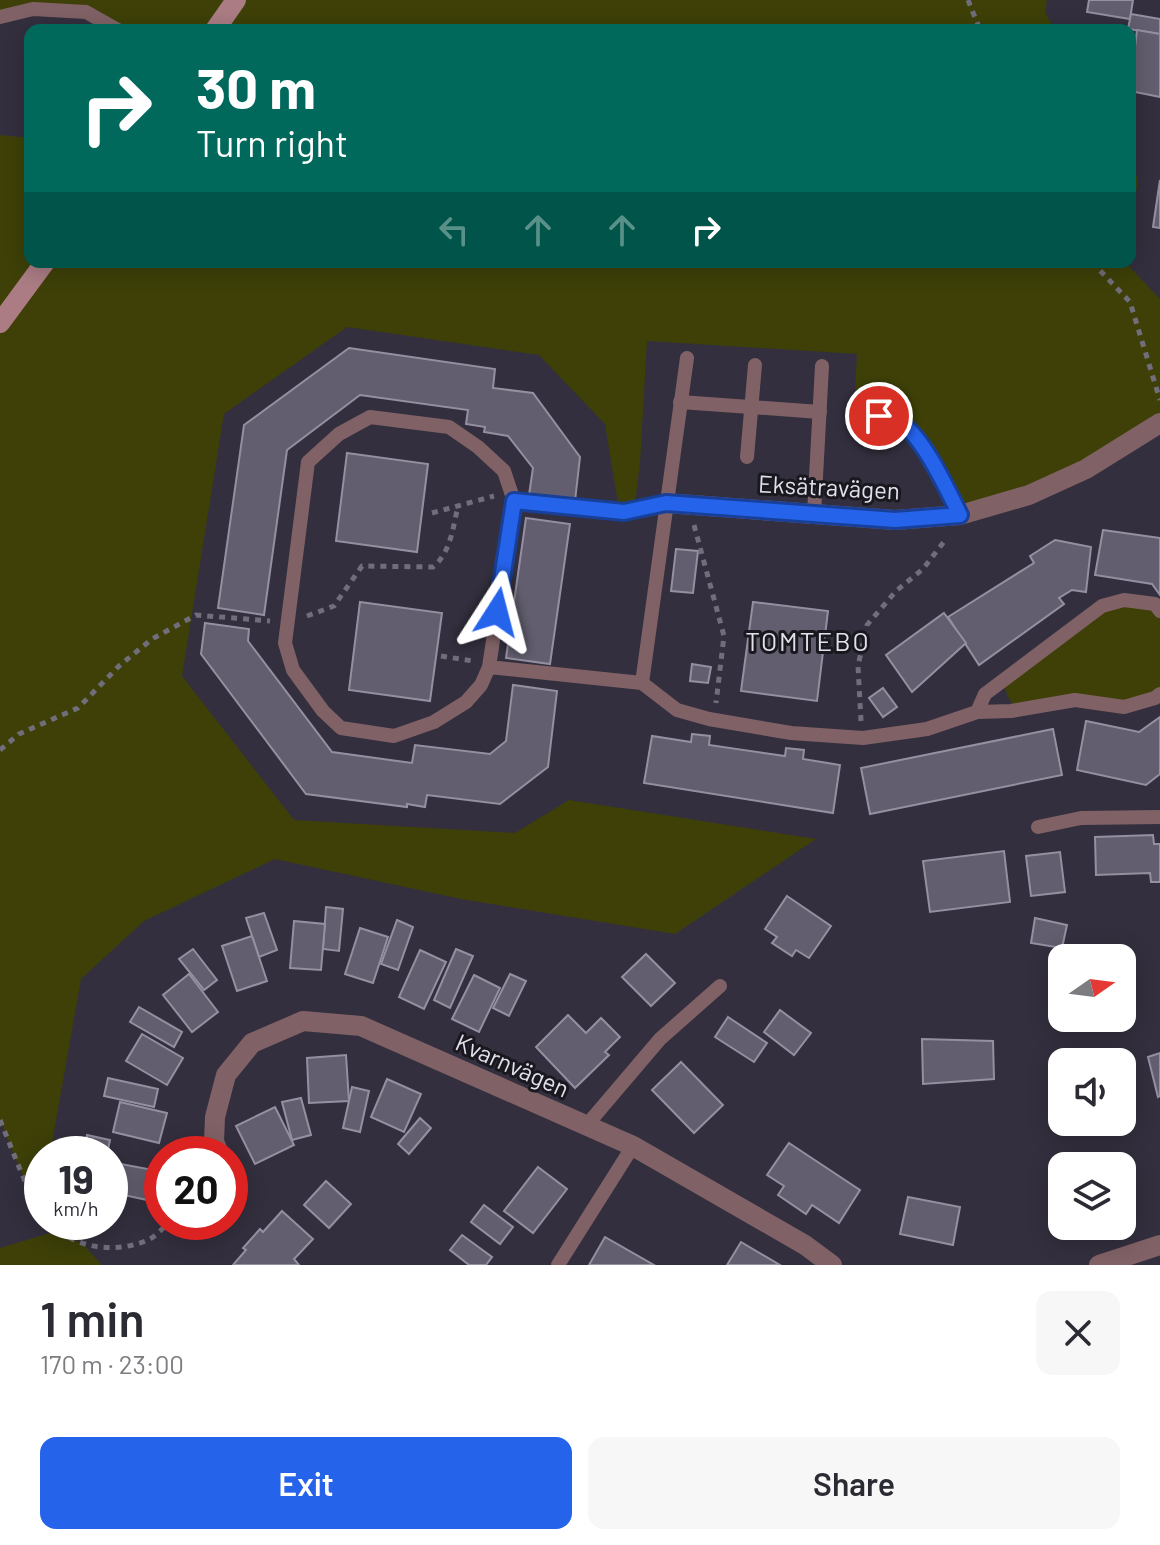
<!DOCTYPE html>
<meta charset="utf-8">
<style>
:root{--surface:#fff;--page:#f7f7f7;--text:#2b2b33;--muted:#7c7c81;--accent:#2563eb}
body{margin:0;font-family:Barlow,sans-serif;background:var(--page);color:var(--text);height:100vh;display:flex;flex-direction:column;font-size:30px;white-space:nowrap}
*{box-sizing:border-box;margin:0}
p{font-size:26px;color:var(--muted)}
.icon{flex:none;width:44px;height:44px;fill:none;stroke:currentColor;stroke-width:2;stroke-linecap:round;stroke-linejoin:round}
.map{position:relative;height:1265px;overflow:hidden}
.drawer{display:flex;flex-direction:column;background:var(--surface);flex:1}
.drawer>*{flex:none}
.top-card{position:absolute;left:24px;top:24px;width:1112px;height:244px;border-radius:16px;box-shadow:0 4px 20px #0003;background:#00695c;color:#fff;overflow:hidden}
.needle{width:52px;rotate:76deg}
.controls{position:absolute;left:1048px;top:944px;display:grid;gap:16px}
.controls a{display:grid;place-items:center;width:88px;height:88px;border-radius:16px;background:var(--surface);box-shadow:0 4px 20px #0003;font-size:40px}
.speed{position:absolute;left:24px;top:1136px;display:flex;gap:16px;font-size:40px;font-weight:700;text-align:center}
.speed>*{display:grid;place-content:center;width:104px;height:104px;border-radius:50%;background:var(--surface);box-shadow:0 4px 20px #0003;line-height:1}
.speed small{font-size:20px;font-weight:400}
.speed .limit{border:12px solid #d22;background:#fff;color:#111}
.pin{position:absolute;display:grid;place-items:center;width:68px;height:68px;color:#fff;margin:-34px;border:4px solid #fff;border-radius:50%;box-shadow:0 2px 8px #0007}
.me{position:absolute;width:88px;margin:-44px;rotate:9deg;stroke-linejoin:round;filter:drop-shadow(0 0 6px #0008)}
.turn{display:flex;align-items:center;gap:28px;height:168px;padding:0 40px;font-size:36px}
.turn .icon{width:104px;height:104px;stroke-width:2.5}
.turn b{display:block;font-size:56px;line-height:68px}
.lanes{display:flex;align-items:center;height:76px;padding:0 40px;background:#0003;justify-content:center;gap:40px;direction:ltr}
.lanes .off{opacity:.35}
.round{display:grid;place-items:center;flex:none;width:84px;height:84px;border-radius:16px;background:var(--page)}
.head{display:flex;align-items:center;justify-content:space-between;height:136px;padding:0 40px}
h1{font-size:48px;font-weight:600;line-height:60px}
.primary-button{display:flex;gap:16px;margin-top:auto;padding:16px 40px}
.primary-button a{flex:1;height:92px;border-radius:16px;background:var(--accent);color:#fff;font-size:32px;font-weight:600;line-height:92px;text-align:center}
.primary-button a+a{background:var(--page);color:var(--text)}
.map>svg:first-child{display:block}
.green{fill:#3e4008}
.building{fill:#625e6f;stroke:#948fa1;stroke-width:2}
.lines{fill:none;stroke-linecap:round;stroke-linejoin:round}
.path{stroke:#716e7b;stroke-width:5;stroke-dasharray:6 6;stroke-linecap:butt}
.lane{stroke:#806266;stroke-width:14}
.street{stroke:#806266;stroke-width:20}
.secondary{stroke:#ab7c84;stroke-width:20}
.route-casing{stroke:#184099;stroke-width:20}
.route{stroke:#2563eb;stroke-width:14}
.labels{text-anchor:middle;stroke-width:6;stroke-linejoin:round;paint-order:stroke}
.street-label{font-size:24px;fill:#e2e0ea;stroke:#1a181f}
.neighbourhood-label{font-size:26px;letter-spacing:2px;fill:#e2e0ea;stroke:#1a181f}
</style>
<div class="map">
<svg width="1160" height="1265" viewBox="0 0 1160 1265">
<rect width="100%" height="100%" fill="#332f3e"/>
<g class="green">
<path d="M0,0H1047L1045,12L1055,30H118L86,12L0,17Z"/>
<path d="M0,135L30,138V262H1125L1160,299V423L1134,439L960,515L903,425L854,408L857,354L647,341L640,463L635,503H618L605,424L539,355L347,327L224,414L182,676L294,820L515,833L569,800L816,839L675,934L461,899L275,859L144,921L81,979L50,1154H42V1210L30,1194L0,1120Z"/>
<path d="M1130,164L1138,179L1130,232Z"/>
<path d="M1124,600L1160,611V694L1124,707L1075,700L1017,710L1008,697L1002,680L1102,606Z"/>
<path d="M51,1222H55L58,1231L84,1245L102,1265H0V1248L57,1231Z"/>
</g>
<g class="building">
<path d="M1089,0H1133L1130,19L1087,12Z"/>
<path d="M1131,14L1160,19V34L1128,29Z"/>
<path d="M1137,30L1160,34V97L1130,91Z"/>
<path d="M1160,180V228L1153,227Z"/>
<path d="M349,348L495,369L493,388L533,393L580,457L575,501L529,495L533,468L508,436L484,432L485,427L466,424L468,410L360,395L287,450L264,615L218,608L244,425Z"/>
<path d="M347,453L428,464L417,552L336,541Z"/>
<path d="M526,518L570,524L550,664L506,658Z"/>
<path d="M1103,530L1160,538V595L1152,584L1095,575Z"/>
<path d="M1055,540L1091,547L1086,592L1072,590L1059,598L1064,604L979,665L948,617L1034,563L1030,556Z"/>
<path d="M676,549L698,551L693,593L671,591Z"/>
<path d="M360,602L442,613L430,701L349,690Z"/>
<path d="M753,602L828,611L817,701L741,691Z"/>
<path d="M944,613L966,643L912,692L886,655Z"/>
<path d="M205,623L249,629L248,641L332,752L412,763L415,745L490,754L506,741L513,685L557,691L548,767L500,804L427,795L425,807L407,804V807L306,794L201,654Z"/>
<path d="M692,664L711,667L708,683L690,681Z"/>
<path d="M883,688L897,707L883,717L869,698Z"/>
<path d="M1160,717V774L1146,785L1077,770L1086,721L1139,732Z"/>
<path d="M1053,729L1062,775L870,814L861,768Z"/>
<path d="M692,734L710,736L709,745L785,756L786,748L804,750L803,759L840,765L833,813L644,783L652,736L691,742Z"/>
<path d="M1153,835L1154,844H1160V882H1151L1150,873L1096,875L1095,837Z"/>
<path d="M1004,851L1010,902L930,912L923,861Z"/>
<path d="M1060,852L1065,892L1031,896L1026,856Z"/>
<path d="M787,896L831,926L809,958L796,950L792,956L772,943L777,937L765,929Z"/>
<path d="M326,907L343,909L339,951L323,949Z"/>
<path d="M264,913L277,950L259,957L246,918Z"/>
<path d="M1035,918L1067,925L1062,948L1031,943Z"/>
<path d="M397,920L413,927L398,970L381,964Z"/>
<path d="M294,921L325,924L321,970L290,968Z"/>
<path d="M360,928L388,937L373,983L345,974Z"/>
<path d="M252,936L267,981L237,991L222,946Z"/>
<path d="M193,949L217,980L204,990L179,959Z"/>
<path d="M456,949L473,956L450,1008L434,1000Z"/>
<path d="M420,950L446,962L424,1009L399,997Z"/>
<path d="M646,954L675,983L651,1006L622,977Z"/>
<path d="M189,974L218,1012L192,1032L163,995Z"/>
<path d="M510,974L526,981L509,1016L493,1008Z"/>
<path d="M474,975L500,988L479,1032L452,1019Z"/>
<path d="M139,1007L182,1032L174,1047L130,1022Z"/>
<path d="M780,1010L811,1033L794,1055L764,1032Z"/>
<path d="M568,1015L586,1033L601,1018L620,1037L605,1052L609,1055L575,1088L536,1047Z"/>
<path d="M728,1017L767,1043L754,1062L715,1037Z"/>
<path d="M142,1034L183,1058L167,1085L126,1061Z"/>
<path d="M922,1039L993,1041L994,1079L923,1084Z"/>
<path d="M1160,1053V1096L1158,1097L1148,1057Z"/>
<path d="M346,1055L349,1101L309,1103L307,1058Z"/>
<path d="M681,1062L723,1105L694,1133L652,1090Z"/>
<path d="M108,1078L158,1089L154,1107L104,1096Z"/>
<path d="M387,1079L421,1094L404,1132L371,1117Z"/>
<path d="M352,1087L369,1091L360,1132L343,1128Z"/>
<path d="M301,1098L311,1135L292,1140L282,1102Z"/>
<path d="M120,1102L167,1113L159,1143L113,1132Z"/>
<path d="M275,1107L294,1145L255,1164L236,1126Z"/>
<path d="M420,1118L431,1128L409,1154L398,1144Z"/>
<path d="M87,1135L110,1140L107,1154L84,1150Z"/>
<path d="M789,1143L860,1190L839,1223L812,1205L806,1214L778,1195L784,1186L767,1175Z"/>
<path d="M110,1162L153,1170L147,1200L110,1192Z"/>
<path d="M538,1167L567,1189L533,1233L504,1211Z"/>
<path d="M326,1181L351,1204L329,1228L304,1205Z"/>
<path d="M908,1197L960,1207L953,1245L900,1234Z"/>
<path d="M484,1205L513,1227L500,1244L471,1222Z"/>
<path d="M282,1211L313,1239L294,1259L299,1265H233L246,1250L243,1248L260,1229L263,1232Z"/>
<path d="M462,1235L492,1257L486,1265H469L450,1250Z"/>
<path d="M605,1237L654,1265H589Z"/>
<path d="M741,1242L780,1265H727Z"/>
</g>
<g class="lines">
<g class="path">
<path d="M968,0L980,30"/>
<path d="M1092,262L1130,302L1160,400"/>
<path d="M432,513L494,496"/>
<path d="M694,525L724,636L716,703"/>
<path d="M307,616L334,606L362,566L433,567C451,552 453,527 458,506"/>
<path d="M441,656L473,661"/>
<path d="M861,721L858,666L867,625L896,591L923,569L946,539"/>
<path d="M0,750L19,734L78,708L119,666L152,639L196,615L270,621"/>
<path d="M0,1120L30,1194L42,1210"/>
<path d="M51,1222C73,1250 119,1254 150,1239C157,1235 164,1227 169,1222"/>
</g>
<g class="lane">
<path d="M0,17L33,9L86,12L118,30"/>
<path d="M680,402L820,412"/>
<path d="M854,408L903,425L932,460L960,515"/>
<path d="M747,457L755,365"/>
<path d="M514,501L624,512L666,503"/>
<path d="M814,514L822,366"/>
<path d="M489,667L514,501L504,471L478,447L449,427L370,417L339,434L308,462L285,643L293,670L323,711L341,728L394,736L434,722L466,702L481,685L489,667L642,683L677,710L709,719L791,733L863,738L927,729L977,712L1011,711L1075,700L1124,707L1155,698L1160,694"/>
<path d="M642,683L687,358"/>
<path d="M977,712L985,694L1102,606L1124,600L1155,604L1160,611"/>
<path d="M1038,827L1081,818L1160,817"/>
<path d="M586,1126L660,1039L720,986"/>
<path d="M558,1265L633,1146"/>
</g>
<g class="street">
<path d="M666,503L895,520L960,515L1029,495L1086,469L1160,423"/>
<path d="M219,1154L214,1141L215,1117L226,1075L252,1043L303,1021L361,1026L633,1146L805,1245L832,1265"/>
<path d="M1099,1265L1160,1245"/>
</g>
<g class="secondary">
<path d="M215,30L236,0"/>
<path d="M0,323L45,262"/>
</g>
</g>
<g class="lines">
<defs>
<path id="route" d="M497,612L514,501L624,512L666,503L895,520L960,515C948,491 924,439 903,425C896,421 886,419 879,416"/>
</defs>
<use href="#route" class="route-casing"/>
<use href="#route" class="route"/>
</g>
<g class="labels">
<g class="street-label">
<text transform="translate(829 488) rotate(3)" y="8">Eksätravägen</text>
<text transform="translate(512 1066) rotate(24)" y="8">Kvarnvägen</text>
</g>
<g class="neighbourhood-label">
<text x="808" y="651">TOMTEBO</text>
</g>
</g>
</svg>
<div class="controls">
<a><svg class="needle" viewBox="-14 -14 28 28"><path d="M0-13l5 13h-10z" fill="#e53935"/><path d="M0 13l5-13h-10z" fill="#7c7c81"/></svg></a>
<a><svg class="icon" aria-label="sound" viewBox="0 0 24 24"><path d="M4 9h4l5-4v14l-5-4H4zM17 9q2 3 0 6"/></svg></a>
<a><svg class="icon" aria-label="layers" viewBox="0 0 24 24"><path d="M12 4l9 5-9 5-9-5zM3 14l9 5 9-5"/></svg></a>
</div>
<div class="speed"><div>19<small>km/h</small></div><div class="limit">20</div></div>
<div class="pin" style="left:879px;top:416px;background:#d93025"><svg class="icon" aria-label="arrive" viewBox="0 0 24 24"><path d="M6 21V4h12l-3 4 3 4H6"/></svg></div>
<svg class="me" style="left:497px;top:612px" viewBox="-20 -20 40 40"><path d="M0-17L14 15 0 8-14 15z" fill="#2563eb" stroke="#fff" stroke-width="4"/></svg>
<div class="top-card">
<div class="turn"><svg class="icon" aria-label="right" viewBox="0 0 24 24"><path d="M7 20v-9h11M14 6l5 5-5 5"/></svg><div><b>30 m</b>Turn right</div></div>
<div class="lanes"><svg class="icon off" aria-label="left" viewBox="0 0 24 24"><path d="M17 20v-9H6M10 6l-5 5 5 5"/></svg><svg class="icon off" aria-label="ahead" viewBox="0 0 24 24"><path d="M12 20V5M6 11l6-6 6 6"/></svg><svg class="icon off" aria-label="ahead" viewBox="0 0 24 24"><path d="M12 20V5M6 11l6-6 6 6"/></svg><svg class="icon" aria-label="right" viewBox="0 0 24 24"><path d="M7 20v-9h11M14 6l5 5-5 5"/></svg></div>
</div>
</div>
<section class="drawer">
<div class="head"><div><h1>1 min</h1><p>170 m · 23:00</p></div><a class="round"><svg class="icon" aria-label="close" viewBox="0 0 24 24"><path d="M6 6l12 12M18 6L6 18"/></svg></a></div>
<div class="primary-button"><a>Exit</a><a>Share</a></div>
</section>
